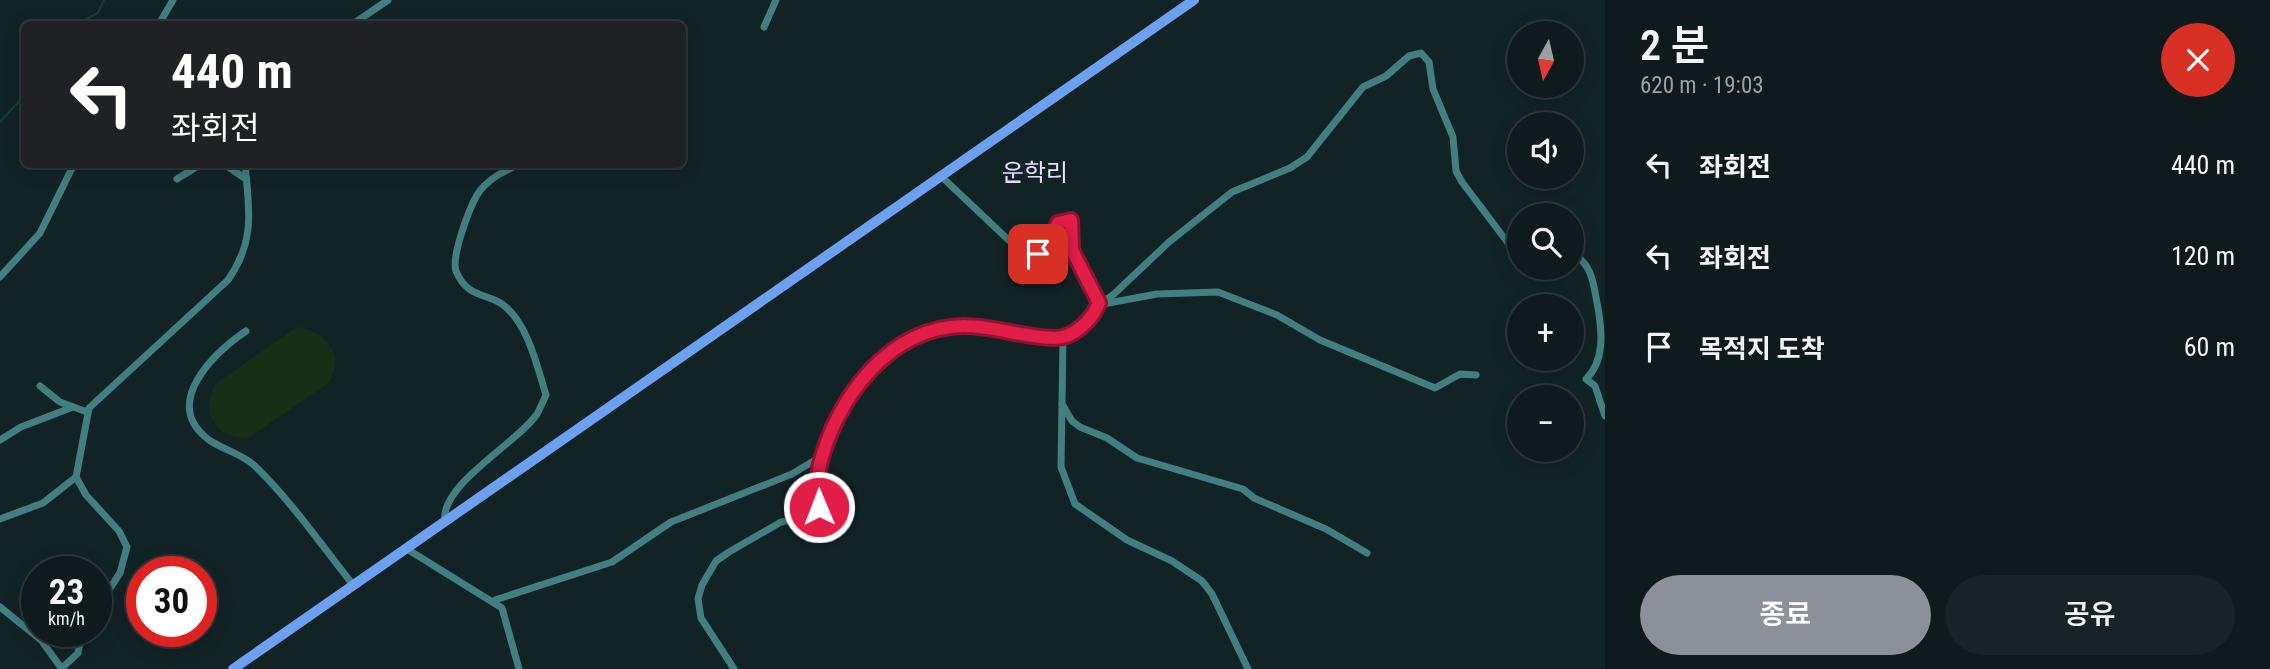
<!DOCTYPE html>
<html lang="ko">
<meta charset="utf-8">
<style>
:root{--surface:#0e1a1c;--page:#172325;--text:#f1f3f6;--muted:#9ba1a3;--line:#2e383b;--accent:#8c9099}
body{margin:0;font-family:"Roboto Condensed","Noto Sans KR",sans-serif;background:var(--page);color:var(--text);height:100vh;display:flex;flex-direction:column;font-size:26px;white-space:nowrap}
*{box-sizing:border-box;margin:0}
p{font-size:23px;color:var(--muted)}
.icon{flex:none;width:38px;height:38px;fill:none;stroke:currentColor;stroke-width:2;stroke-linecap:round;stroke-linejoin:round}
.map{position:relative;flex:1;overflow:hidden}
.drawer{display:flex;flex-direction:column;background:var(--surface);width:665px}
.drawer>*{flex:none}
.banner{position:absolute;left:21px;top:21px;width:665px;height:147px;border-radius:10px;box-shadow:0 4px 18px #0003,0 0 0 2px var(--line);background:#202124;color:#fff;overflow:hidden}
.needle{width:46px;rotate:188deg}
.controls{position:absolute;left:1507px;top:21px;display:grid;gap:14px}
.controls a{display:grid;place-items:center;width:77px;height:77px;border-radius:50%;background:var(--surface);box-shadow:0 4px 18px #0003,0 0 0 2px var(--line);font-size:35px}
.speed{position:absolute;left:21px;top:556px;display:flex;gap:14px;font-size:35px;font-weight:700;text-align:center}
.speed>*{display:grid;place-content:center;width:91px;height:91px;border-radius:50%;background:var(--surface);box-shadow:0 4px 18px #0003,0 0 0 2px var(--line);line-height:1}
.speed small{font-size:18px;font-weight:400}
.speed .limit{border:10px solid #d22;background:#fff;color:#111}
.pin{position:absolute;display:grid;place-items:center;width:60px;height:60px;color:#fff;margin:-30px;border-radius:14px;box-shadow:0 4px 10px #0006}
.me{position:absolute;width:77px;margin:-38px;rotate:359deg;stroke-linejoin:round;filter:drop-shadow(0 0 5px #0008)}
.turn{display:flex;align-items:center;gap:24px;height:147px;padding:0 35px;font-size:32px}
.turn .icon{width:91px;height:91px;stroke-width:2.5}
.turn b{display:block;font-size:49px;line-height:60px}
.round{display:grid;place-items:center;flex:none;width:74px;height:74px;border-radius:37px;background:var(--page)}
.overview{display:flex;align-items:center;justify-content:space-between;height:119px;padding:0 35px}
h1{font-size:42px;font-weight:600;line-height:52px}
.action{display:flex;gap:14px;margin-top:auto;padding:14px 35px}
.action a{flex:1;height:80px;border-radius:42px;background:var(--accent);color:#fff;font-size:28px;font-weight:600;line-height:80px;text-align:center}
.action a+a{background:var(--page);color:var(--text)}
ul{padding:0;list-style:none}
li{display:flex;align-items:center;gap:21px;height:91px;padding:0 35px}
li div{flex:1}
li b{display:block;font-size:26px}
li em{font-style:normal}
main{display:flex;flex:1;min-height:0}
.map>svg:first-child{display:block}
.green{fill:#172f16}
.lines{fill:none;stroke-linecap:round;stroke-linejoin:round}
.stream{stroke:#10412e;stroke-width:2}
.minor{stroke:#427f80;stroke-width:7}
.primary{stroke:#6ca0f1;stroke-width:10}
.route-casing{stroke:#92132f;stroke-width:18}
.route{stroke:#e11d48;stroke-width:12}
.labels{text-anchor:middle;stroke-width:5;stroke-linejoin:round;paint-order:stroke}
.quarter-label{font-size:24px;fill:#e7dcfc;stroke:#122326}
</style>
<main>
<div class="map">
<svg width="1605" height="669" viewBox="0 0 1605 669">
<rect width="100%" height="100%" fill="#122326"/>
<path class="green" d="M297,327C326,331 346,356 328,383L247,439C214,435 201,415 215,384Z"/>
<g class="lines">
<g class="stream">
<path d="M76,24L98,13L104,0"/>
<path d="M0,122L24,96"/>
</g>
<g class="minor">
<path d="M159,24L173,0"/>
<path d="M353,24L388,0"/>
<path d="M764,27L776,0"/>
<path d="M224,164L246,179"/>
<path d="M943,178L1018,249L1032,256L1043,251L1058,223L1071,220L1072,250L1099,303"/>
<path d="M177,179L201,164"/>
<path d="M1572,252C1594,267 1593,284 1598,308C1602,331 1605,361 1586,379L1595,386L1605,416"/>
<path d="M0,277L40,233L74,164"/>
<path d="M1103,304L1157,294L1218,292L1277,315L1320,340L1435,388L1460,374L1476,375"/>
<path d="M246,331C214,353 160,404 209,440C224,450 242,454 255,466C292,502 322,546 354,586"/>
<path d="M1063,337L1061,467L1075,504L1127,540L1172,561L1202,581L1212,594L1248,669"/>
<path d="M40,386L60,402L87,412"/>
<path d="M1062,404L1072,421L1080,427L1107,438L1137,458L1243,489L1254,498L1326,529L1367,553"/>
<path d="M0,440L21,427L73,407"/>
<path d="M76,477L86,495L119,531L127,547L120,573L96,610"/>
<path d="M0,519L43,503L76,477L89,408L228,280C256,240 249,209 245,164"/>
<path d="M445,523C438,485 517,444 537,414C540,409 543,401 546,395C537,366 528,323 502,304C486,293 467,298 456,271C451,257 469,209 477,195C487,179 504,171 520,164"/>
<path d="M407,549L502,608L519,669"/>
<path d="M495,600L612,562L671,522L792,474L822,456"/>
<path d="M0,607L41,640L62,669"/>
<path d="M62,668L78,653L82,632"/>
<path d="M734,669L701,618L698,599L702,585L716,561L729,552L781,522L814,516C824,501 817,486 819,470C821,450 840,407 852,392C898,332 938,321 1010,332C1025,334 1046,341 1062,337C1083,333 1087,314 1100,303C1104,300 1110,298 1114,294L1169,242L1232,192L1290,168L1307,157L1363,87L1386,76L1409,56L1421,53L1429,62L1433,89L1453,137L1456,171L1462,182L1508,243L1519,246"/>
</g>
<path class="primary" d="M233,669L1194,0"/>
</g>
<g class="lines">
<defs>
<path id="route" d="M819,507C821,493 816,478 820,464C837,398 889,327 964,326C995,326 1025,338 1055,338C1074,338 1092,320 1099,303L1072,250L1071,220L1058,223L1048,247L1038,254"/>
</defs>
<use href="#route" class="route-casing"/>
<use href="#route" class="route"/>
</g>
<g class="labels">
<g class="quarter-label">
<text x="1035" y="181">운학리</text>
</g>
</g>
</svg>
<div class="controls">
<a><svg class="needle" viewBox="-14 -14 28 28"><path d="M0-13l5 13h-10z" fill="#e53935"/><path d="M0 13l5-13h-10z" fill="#9ba1a3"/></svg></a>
<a><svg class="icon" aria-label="sound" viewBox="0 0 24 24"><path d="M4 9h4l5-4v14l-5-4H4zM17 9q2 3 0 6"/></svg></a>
<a><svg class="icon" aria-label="search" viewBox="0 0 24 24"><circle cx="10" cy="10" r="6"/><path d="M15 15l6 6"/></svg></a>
<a>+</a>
<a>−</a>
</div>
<div class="speed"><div>23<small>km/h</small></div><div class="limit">30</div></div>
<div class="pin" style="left:1038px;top:254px;background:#d93025"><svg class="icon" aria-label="arrive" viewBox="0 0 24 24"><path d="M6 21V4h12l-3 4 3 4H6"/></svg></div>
<svg class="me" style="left:819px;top:507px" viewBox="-20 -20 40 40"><circle r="17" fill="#e11d48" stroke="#fff" stroke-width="3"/><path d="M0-11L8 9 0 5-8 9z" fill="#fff"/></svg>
<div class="banner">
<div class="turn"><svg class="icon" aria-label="left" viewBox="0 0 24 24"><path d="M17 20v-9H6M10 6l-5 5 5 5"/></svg><div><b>440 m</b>좌회전</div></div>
</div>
</div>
<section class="drawer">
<div class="overview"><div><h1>2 분</h1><p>620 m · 19:03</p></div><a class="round" style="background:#d93025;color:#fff"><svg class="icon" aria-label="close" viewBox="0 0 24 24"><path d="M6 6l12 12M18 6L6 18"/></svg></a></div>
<ul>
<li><svg class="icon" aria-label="left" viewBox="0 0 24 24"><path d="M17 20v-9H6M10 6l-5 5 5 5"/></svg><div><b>좌회전</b></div><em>440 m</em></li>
<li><svg class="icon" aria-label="left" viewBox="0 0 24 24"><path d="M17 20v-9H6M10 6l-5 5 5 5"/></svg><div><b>좌회전</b></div><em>120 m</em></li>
<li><svg class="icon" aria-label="arrive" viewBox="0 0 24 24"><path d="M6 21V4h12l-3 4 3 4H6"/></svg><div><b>목적지 도착</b></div><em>60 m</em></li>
</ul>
<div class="action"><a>종료</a><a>공유</a></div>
</section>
</main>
